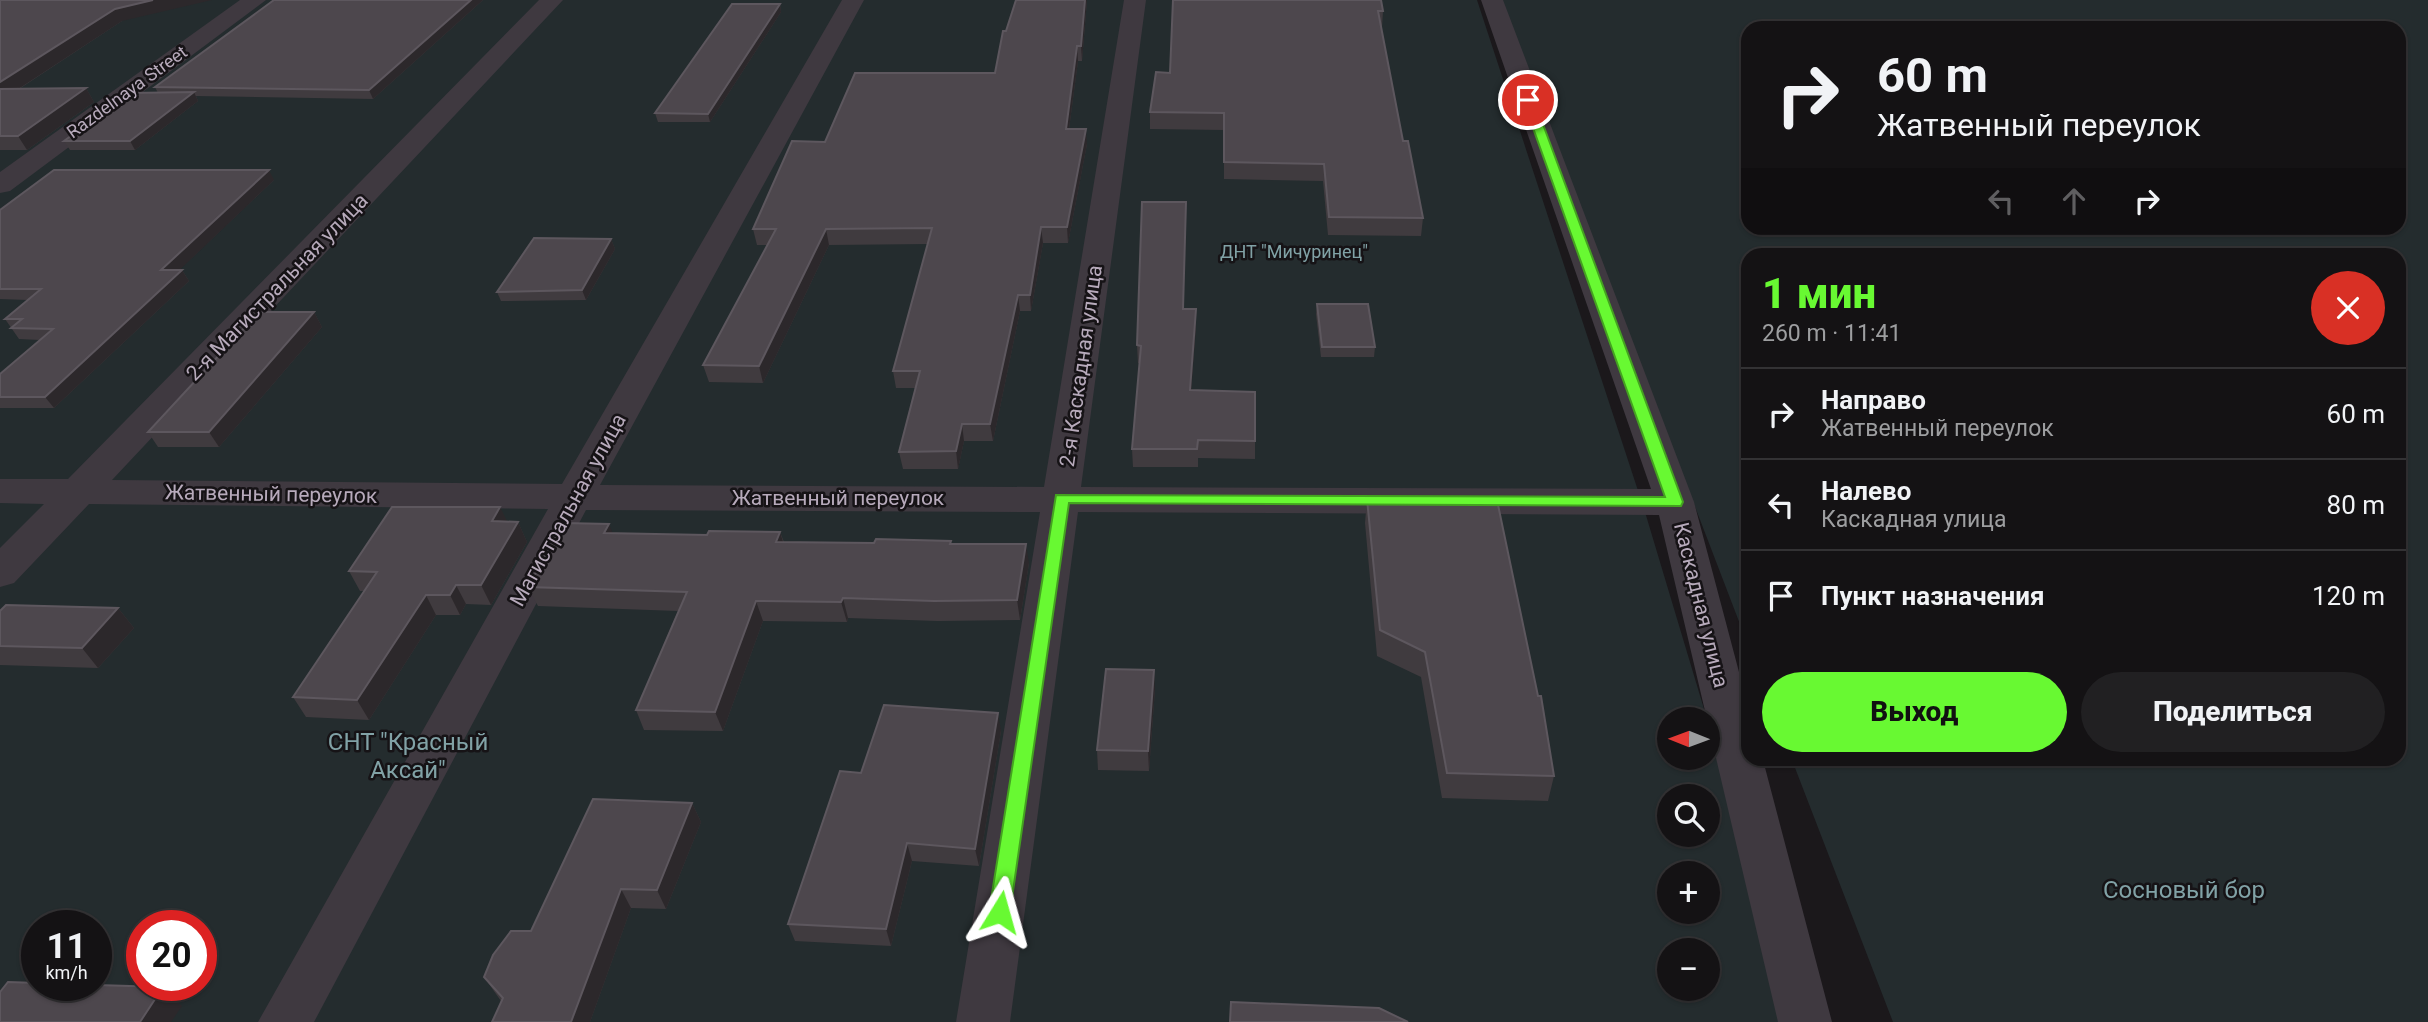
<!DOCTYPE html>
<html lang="ru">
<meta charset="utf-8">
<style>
:root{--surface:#141214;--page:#212022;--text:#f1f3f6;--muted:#9d9ea0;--line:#333234;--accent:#68f932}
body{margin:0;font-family:Roboto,sans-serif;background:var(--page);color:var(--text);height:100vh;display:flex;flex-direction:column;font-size:26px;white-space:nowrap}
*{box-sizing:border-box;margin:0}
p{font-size:23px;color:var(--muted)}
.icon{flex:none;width:38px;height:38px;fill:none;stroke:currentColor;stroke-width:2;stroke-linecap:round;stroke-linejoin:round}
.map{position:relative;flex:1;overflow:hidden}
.panel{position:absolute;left:1741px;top:248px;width:665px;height:518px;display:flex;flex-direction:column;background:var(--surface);border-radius:21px;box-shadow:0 2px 5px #0004,0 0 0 2px var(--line)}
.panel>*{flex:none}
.guide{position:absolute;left:1741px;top:21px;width:665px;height:214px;border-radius:21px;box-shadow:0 2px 5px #0004,0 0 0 2px var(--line);background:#141214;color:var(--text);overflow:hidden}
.needle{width:46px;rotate:271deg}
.buttons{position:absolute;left:1657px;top:707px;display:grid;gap:14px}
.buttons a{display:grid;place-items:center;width:63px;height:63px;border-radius:50%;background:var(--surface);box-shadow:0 2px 5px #0004,0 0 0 2px var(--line);font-size:35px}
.speed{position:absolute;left:21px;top:910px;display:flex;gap:14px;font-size:35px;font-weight:700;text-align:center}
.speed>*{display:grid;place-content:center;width:91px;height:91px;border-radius:50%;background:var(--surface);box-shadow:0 2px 5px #0004,0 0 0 2px var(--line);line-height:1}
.speed small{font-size:18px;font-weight:400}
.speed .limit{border:10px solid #d22;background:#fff;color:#111}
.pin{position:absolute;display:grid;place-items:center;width:60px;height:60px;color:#fff;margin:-30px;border:4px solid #fff;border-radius:50%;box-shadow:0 2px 7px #0007}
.me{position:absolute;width:77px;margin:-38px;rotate:8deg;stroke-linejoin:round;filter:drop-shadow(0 0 5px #0008)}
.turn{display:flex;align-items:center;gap:24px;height:147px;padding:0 21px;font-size:32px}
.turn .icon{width:91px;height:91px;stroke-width:2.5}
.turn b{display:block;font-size:49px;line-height:60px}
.lanes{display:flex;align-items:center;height:66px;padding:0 21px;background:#0003;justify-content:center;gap:35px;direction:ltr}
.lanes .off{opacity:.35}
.round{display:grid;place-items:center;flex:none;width:74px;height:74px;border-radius:37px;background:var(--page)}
.overview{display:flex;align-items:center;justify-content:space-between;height:119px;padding:0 21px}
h1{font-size:42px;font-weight:800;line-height:52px;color:var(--accent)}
.primary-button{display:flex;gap:14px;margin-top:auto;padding:14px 21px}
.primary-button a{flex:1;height:80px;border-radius:42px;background:var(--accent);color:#111;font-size:28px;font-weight:800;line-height:80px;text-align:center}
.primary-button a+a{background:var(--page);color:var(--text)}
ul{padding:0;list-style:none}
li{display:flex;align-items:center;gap:21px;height:91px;padding:0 21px;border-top:2px solid var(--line)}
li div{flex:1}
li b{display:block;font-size:26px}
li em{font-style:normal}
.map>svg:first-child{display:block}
.green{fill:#242c2e;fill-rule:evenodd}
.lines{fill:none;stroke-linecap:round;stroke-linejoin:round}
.minor{fill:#3f3940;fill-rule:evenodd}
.wall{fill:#403b3f}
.shaded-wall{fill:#2c282b}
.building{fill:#4d474d;stroke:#5d575e;stroke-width:2}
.route{fill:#68f932;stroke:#44a220;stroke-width:2}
.labels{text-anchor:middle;stroke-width:5;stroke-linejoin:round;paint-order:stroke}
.far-street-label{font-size:18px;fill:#b7aabb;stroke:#161316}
.far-park-label{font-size:18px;fill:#81a2a6;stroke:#161316}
.street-label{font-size:21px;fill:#b7aabb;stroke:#161316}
.near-park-label{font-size:24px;fill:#81a2a6;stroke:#161316}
</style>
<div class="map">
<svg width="2428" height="1022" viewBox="0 0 2428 1022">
<rect width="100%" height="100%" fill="#1b181b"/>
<g class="green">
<path d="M0,0H1477L1645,512L1707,719H1670V758H1708V724L1796,1022H0ZM1670,796H1708V835H1670ZM1670,873H1708V912H1670ZM37,926H96V985H37ZM142,926H201V985H142ZM1670,950H1708V989H1670Z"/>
<path d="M1501,0H2428V1022H1893L1792,760H2399V256H1748V645ZM1748,28H2399V228H1748Z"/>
</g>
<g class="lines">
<g class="minor">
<path d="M240,0H266L10,191L0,193V172Z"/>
<path d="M539,0H563L112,480L562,484L842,0H864L600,485L1044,487L1124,0H1146L1081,487L1651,489L1481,0H1503L1694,502L1748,706V760H1763L1832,1022H1778L1659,515L1078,512L1010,1022H956L1040,512L586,510L314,1022H258L548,509L89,504L14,583L0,587V548L44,504L0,503V479H68Z"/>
</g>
</g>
<g class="wall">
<path d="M0,0L122,21L19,89L86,88L94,102L27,150H0Z"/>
<path d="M274,0H483L373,99L196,96L198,101L135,150H70L64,141L158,93L155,87Z"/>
<path d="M1016,0H1087L1082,61H1078L1069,129L1087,144L1068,243H1043L1031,311H1020L993,441H964L958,469H903L899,452L915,388H896L893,371L928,244L829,245L763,383L709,382L703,365L768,245H757L753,229L825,142L995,73L1006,31Z"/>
<path d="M1173,0L1383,11L1382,27H1381L1403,141L1423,218L1421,236L1328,235L1323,181L1224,179V130L1150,129V112L1170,73Z"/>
<path d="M780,4L781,12L710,122H658L655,113Z"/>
<path d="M274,180L179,270H182L189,281L54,408H0V374L40,340L19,339L5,319L28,300L0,299V210Z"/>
<path d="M1186,218L1183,309L1196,326L1191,390L1255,441V459L1198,458V467H1133L1132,449L1140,363H1138L1137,345Z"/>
<path d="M611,239L615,249L586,300L501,301L497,292Z"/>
<path d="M1317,304L1375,347L1374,357H1321L1316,314Z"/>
<path d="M314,312L322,327L219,447H158L148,432Z"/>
<path d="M1367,499L1554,776L1548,801L1442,798L1421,677L1377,656L1365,523Z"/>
<path d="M507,522H518L527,542L491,605L466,604L460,615H436L369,720L306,717L293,697L364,591H360L349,571Z"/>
<path d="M780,532L784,542L874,543L951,541V544L1029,563L1020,620L938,621L848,618L847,622L763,621L723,731L644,730L636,710L678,611L538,606L528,587L612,533L707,535Z"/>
<path d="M118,608L134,628L98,668L0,665V611Z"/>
<path d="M1155,689L1149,771L1098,770L1097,750Z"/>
<path d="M1001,731L979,866L912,861L891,946L795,941L788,924L861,773Z"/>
<path d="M692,803L701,822L666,909L631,908L590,1022H492L501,1001L484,977L531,931Z"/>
</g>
<g class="shaded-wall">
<path d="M153,0H212L122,21L0,101V82L115,9Z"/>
<path d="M471,0H483L373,99L369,90Z"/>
<path d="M1085,0H1087L1082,61L1081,46Z"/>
<path d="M780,4L781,12L710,122L708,114Z"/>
<path d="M1077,46L1078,61L1067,144L1066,129Z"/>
<path d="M86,88L94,102L27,150L18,136Z"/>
<path d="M194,92L198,101L135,150L130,141Z"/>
<path d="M1086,129L1087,144L1068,243L1067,227Z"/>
<path d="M269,170L274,180L168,281L161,270Z"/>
<path d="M1186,202V218L1183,326V309Z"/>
<path d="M1041,227L1043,243L1031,311L1030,295Z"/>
<path d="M826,229L829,245L763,383L759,366Z"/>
<path d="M611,239L615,249L586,300L582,290Z"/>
<path d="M182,270L189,281L54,408L45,397Z"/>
<path d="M1018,295L1020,311L993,441L990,424Z"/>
<path d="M1196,309V326L1190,408V390Z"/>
<path d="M314,312L322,327L219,447L209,432Z"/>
<path d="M962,424L964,441L958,469L956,451Z"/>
<path d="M500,507L510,527L492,521Z"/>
<path d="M518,522L527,542L491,605L481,585Z"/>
<path d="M609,524L617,544L604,533Z"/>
<path d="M780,532L786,551L776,542Z"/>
<path d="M1026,544L1029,563L1020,620L1017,600Z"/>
<path d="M456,585L466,604L460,615L450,595Z"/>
<path d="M426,595L436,615L369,720L357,700Z"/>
<path d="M843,598L848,618L847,622L841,602Z"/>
<path d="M756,601L763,621L723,731L715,712Z"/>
<path d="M118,608L134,628L98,668L82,648Z"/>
<path d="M1154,670L1155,689L1149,771L1148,751Z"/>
<path d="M998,713L1001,731L979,866L975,849Z"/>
<path d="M692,803L701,822L666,909L657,890Z"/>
<path d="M907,843L912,861L891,946L886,929Z"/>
<path d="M621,889L631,908L590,1022H571Z"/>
<path d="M163,987L182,1006L171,1022H140Z"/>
</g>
<g class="building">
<path d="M0,0H153L115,9L0,82Z"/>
<path d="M274,0H471L369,90L155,87Z"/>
<path d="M1016,0H1085L1081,46H1077L1066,129H1086L1067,227H1041L1030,295H1018L990,424H962L956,451L899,452L920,371H893L932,228L826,229L759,366L703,365L776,229H753L792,141L825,142L855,73H995L1003,31H1006Z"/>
<path d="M1173,0H1381L1383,11H1378L1403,141H1408L1423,218L1329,217L1324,164L1224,162V113L1150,112L1156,72L1170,73Z"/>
<path d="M732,4H780L708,114L655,113Z"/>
<path d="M86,88L18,136H0V89Z"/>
<path d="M194,92L130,141H64L130,93Z"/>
<path d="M54,170H269L161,270H182L45,397H0V374L53,329L11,328L22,319H5L41,289H0V210Z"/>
<path d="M1142,202H1186L1183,309H1196L1190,390L1255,392V441L1198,440L1197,449H1132L1141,346L1137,345Z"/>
<path d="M534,238L611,239L582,290L497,292Z"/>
<path d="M1317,304H1368L1375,347H1322Z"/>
<path d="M259,312H314L209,432H148Z"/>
<path d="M1367,499L1497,500L1538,696H1541L1554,776L1447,773L1425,652L1380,630Z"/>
<path d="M392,507H500L492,521L518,522L481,585H456L450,595H426L357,700L293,697L377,572L349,571Z"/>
<path d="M563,523L609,524L604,533L707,535L709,531L780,532L776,542L874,543L876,539L951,541L950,544H1026L1017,600L934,601L843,598L841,602L756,601L715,712L636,710L687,592L528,587Z"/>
<path d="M6,605L118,608L82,648L0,646V611Z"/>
<path d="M1106,669L1154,670L1148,751L1097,750Z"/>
<path d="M884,705L998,713L975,849L907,843L886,929L788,924L840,771L861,773Z"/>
<path d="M593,799L692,803L657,890L621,889L571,1022H492L503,998L484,977L493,955L511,931H531Z"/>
<path d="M8,982L37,983V985H96L163,987L140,1022H0V992Z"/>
<path d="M1231,1002L1379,1008L1408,1022H1230Z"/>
</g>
<path class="route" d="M1525,98L1534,100L1683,502L1681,506L1069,503L1010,912L1007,918L1000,921L992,918L989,912L1056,495L1665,497L1523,100Z"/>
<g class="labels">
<g class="far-street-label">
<text transform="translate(127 92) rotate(-36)" y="6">Razdelnaya Street</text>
</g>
<g class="far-park-label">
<text x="1294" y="258">ДНТ "Мичуринец"</text>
</g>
<g class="street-label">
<text transform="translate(277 287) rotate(-46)" y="7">2-я Магистральная улица</text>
<text transform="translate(1081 366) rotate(-82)" y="7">2-я Каскадная улица</text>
<text transform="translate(271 494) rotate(1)" y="7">Жатвенный переулок</text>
<text x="838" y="505">Жатвенный переулок</text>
<text transform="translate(568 510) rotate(-61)" y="7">Магистральная улица</text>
<text transform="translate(1701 605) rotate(76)" y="7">Каскадная улица</text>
</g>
<g class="near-park-label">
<text x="408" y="750">СНТ "Красный<tspan x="408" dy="28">Аксай"</tspan></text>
<text x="2184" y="898">Сосновый бор</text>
</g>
</g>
</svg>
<div class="buttons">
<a><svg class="needle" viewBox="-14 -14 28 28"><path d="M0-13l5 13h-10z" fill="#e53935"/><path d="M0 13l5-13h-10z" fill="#9d9ea0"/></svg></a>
<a><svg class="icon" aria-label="search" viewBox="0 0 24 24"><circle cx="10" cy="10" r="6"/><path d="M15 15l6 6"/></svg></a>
<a>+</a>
<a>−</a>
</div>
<div class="speed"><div>11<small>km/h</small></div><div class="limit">20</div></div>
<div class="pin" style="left:1528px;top:100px;background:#d93025"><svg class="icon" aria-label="arrive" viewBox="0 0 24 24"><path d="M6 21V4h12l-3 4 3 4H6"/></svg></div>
<svg class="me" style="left:1000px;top:912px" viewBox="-20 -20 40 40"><path d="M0-17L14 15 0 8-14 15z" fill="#68f932" stroke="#fff" stroke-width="4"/></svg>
<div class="guide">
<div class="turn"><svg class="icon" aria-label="right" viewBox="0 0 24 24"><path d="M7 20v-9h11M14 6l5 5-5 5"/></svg><div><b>60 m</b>Жатвенный переулок</div></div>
<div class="lanes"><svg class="icon off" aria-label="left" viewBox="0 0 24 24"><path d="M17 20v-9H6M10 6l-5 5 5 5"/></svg><svg class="icon off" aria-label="ahead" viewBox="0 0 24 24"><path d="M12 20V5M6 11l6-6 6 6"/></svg><svg class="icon" aria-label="right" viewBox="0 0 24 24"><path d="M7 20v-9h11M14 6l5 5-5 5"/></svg></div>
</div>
<section class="panel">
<div class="overview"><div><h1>1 мин</h1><p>260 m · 11:41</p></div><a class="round" style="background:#d93025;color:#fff"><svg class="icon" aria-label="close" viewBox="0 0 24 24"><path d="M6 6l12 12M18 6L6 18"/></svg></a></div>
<ul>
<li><svg class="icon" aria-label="right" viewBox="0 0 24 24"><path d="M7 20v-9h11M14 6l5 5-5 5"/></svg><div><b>Направо</b><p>Жатвенный переулок</p></div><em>60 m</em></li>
<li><svg class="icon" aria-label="left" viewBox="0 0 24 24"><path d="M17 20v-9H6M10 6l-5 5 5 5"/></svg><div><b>Налево</b><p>Каскадная улица</p></div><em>80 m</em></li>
<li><svg class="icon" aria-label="arrive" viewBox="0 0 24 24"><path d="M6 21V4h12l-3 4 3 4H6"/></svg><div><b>Пункт назначения</b></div><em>120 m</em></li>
</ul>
<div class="primary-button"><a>Выход</a><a>Поделиться</a></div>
</section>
</div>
